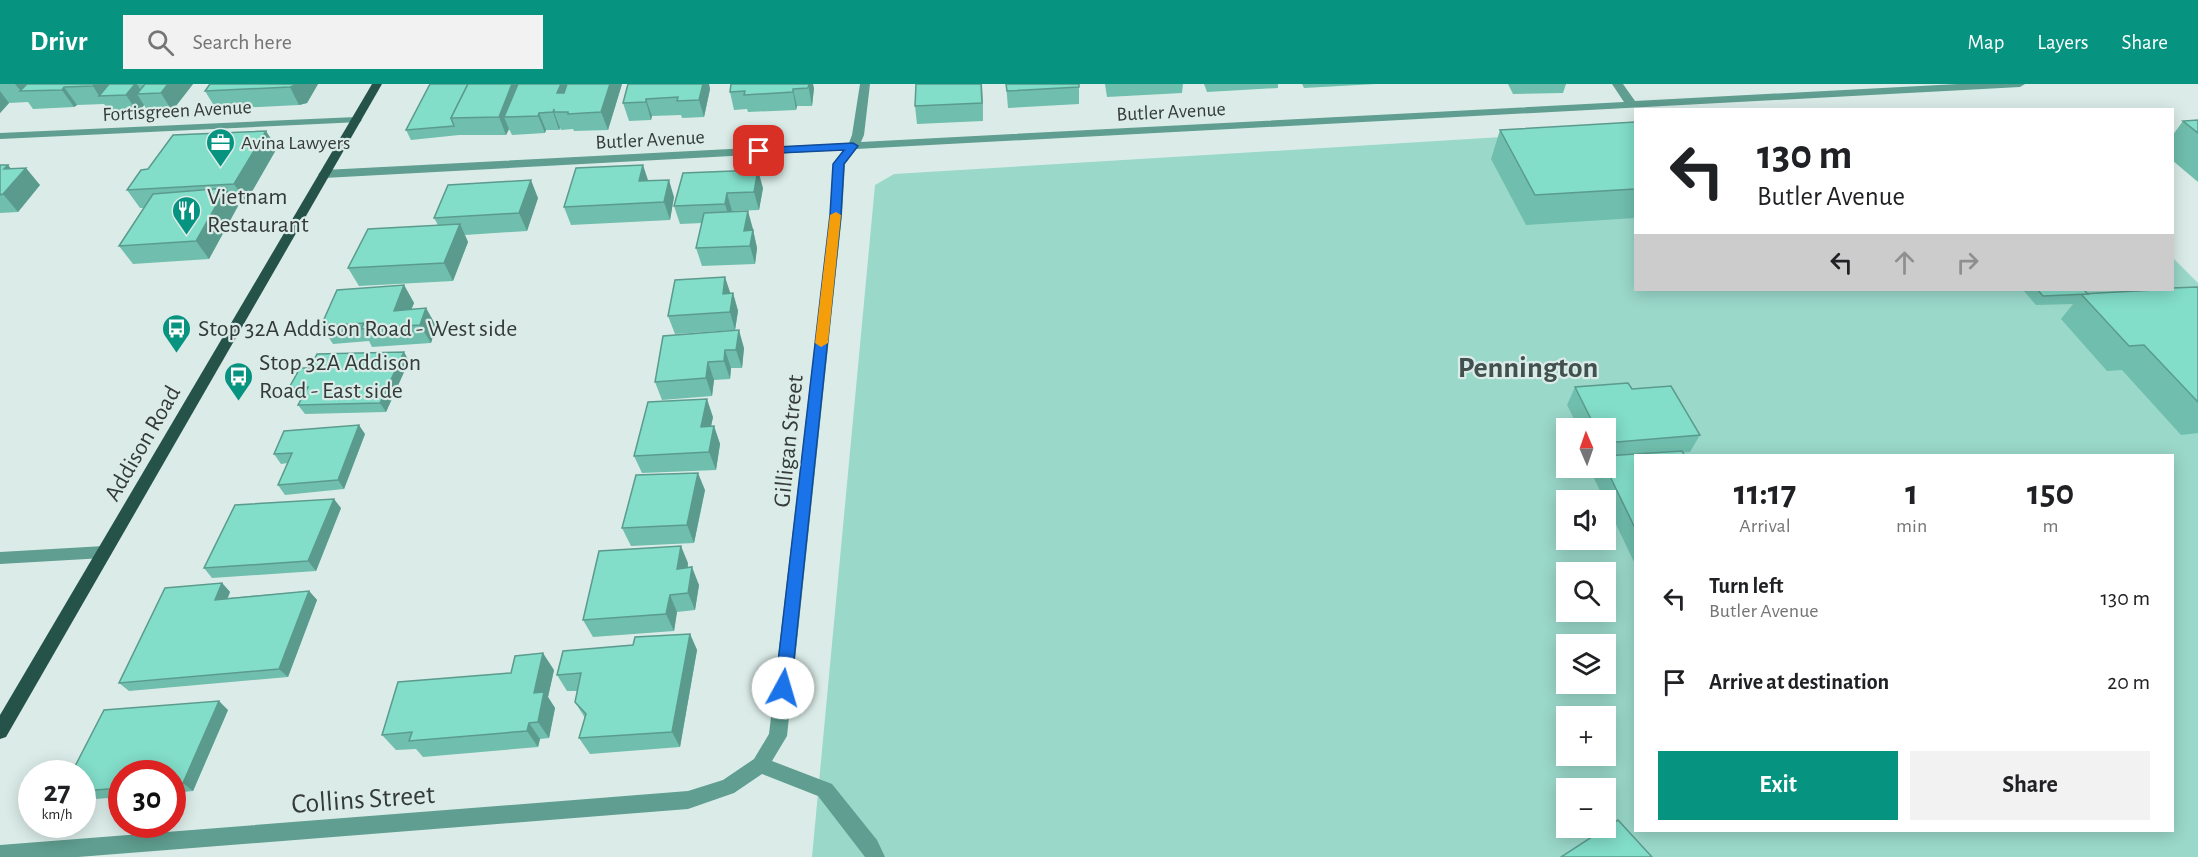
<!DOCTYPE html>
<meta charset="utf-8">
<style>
:root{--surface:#fff;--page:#f2f2f2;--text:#202124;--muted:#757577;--accent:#06937f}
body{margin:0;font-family:"Alegreya Sans",sans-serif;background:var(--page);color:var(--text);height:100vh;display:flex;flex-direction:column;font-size:22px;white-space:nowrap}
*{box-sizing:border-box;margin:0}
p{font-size:20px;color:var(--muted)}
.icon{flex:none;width:33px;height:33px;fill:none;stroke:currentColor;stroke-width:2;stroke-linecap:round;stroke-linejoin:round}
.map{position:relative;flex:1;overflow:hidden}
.side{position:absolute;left:1634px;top:370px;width:540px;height:378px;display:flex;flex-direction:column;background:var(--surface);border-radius:0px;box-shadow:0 3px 15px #0003}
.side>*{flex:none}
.guide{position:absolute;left:1634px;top:24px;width:540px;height:183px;border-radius:0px;box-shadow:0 3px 15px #0003;background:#fff;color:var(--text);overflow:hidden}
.needle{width:39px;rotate:358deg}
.controls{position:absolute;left:1556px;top:334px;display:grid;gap:12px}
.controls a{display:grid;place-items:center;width:60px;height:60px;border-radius:0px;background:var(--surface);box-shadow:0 3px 15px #0003;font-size:30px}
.speed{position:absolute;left:18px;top:676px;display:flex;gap:12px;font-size:30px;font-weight:700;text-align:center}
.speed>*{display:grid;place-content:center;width:78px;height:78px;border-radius:50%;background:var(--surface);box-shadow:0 3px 15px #0003;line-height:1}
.speed small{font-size:15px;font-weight:400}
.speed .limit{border:9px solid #d22;background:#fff;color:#111}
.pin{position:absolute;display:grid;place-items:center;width:51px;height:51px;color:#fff;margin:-26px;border-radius:12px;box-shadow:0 3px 9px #0006}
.me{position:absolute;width:66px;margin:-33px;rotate:6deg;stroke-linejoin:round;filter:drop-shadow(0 0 4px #0008)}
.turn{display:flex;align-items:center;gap:21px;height:126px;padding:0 24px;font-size:27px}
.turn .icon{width:78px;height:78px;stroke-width:2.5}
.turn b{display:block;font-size:42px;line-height:51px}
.lanes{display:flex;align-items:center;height:57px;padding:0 24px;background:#0003;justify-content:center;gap:30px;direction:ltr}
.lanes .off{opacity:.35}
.eta{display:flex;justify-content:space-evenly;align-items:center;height:102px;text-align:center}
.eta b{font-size:36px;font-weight:700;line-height:42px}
.button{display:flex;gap:12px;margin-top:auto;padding:12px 24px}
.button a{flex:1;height:69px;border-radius:0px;background:var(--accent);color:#fff;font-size:24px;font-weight:700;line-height:69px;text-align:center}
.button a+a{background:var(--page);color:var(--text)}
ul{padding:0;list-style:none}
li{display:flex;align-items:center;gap:18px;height:84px;padding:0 24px}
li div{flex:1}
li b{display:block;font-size:22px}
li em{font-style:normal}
header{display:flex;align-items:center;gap:36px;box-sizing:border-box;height:84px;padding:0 30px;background:var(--accent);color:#fff}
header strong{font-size:28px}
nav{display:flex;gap:33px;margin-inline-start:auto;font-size:21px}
.search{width:420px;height:54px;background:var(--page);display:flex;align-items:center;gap:15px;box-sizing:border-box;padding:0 21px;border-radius:0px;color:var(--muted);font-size:22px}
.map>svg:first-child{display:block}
.green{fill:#9ad8ca;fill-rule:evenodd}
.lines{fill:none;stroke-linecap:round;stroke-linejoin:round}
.minor{fill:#5f9e90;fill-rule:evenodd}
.major{fill:#255249;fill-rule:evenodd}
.wall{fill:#70bead}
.shaded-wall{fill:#5b9b8d}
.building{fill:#82ddc9;stroke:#5b9b8d;stroke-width:1.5}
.route{fill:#1a73e8;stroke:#114b97;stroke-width:1.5}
.slow{fill:#f59e0b}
.labels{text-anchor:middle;stroke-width:4.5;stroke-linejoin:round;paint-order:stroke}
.far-street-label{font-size:20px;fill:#343b39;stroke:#dbece8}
.far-poi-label{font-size:20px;fill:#343b39;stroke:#dbece8;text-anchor:start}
.poi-label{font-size:24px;fill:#343b39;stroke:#dbece8;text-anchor:start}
.street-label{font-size:24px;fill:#343b39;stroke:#dbece8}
.near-street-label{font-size:28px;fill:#343b39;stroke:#dbece8}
.district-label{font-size:30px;font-weight:bold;fill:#42514d;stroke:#dbece8}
</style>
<header>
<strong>Drivr</strong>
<div class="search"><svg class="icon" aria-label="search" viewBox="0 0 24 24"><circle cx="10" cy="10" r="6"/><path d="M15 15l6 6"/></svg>Search here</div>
<nav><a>Map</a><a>Layers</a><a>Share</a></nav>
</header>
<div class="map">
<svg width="2198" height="773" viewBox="0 0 2198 773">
<rect width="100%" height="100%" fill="#dbece8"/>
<path class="green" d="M1635,45V206H2172V173L2198,199V773H812L875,101L894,90ZM1566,345H1605V384H1566ZM1635,372H2172V747H1635ZM1566,417H1605V456H1566ZM1566,489H1605V528H1566ZM1566,561H1605V600H1566ZM1566,633H1605V672H1566ZM1566,705H1605V744H1566Z"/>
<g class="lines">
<g class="minor">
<path d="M860,0H870L864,51L861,58L1624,18L1612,0H1623L1635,17L1958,0H2025L2020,3L856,65L845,80L842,131L787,652L772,677L832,700L877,756L885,773H865L818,712L762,690L734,709L688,725L78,773H0V761L688,707L723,696L754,675L769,650L830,131L833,80L844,66L324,94L318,90L324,86L849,59L852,51Z"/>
<path d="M356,33L362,36L360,38L0,55V49Z"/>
<path d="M104,462L110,464L112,468L110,472L104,474L0,480V468Z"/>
</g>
<path class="major" d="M372,0H382L6,653L0,655V631Z"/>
</g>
<g class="wall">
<path d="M0,0H193L172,27H148L144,21L138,29H111L104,20L77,21L74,23L33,25L28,18L9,19L0,29Z"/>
<path d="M318,0L307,19L299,21L216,25L205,7Z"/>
<path d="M512,0H622L608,46L574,47L573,45L561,46L560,44L559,46H546L545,49L512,51L509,45L506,51H459L411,56L406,46Z"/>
<path d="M628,0H709L710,5L704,33L682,34L681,31L652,32L651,36L629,37L623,19Z"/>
<path d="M982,0L983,37L917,40L915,22Z"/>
<path d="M1006,0L1079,3V20L1008,24Z"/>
<path d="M1105,0H1183L1182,9L1107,13Z"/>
<path d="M1204,0H1278V4L1207,8Z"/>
<path d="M1302,0H1376L1304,4Z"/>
<path d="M1508,0H1566L1563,9L1513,10Z"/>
<path d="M814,4L812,22H797L796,26L748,28L747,25L734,26L730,8Z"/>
<path d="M2198,36V98L2172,76V52L2183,37Z"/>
<path d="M1635,38V134L1526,141L1491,75L1500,46Z"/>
<path d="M277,64L246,118H235L238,122L209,175L133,180L119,162L144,124H140L127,106L148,85Z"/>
<path d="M0,81H8L10,84L40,101L18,128L0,129Z"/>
<path d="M683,89L763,104L759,126L732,127L753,145L757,164L755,180L702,182L696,164L702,139L680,140L674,122Z"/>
<path d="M674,113L670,136L571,141L564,123Z"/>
<path d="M538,114L527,147L465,151L468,158L453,197L359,202L348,184L438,141L434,134Z"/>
<path d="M404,201L414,219L411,225L426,224L436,242L431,259L372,263L369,257L333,260L321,242Z"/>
<path d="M2198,203V349L2181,351L2122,286L2107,287L2061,235L2073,220L2036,221L2023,206H2084L2088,210Z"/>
<path d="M733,209L738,227L735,246L675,250L668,232Z"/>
<path d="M663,252L744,264L742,284H731L730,295L714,296L712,312L662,316L655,298Z"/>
<path d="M409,277L386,328L305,330L298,321L302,313H296L289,304Z"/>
<path d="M1575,303L1632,305L1700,351L1690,368L1635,372V478H1634L1592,390L1595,384H1605V345H1579L1567,321Z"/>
<path d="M713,333L711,342H714L720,360L716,386L642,389L634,372Z"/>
<path d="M365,350L344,405L285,411L278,401L288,379L281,380L274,370Z"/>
<path d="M705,406L694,459L631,462L622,444Z"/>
<path d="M341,424L316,487L212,494L204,484Z"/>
<path d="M688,479V484L699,501L695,526L677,528L674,547L593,553L583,536Z"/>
<path d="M222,499L230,508L228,514L309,507L317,516L288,593L129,607L119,599Z"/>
<path d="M690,550L697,566L680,663L590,670L579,654L585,634L575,618L577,607H567L557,591L633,561Z"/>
<path d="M554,586L548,613L555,624L549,654L540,655L538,663L423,673L416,665L396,666L382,651Z"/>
<path d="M228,626L193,707L172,709V690H122V713L82,716V690Z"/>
</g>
<g class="shaded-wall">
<path d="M15,0H40L21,7Z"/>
<path d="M94,0H121L99,12L93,2Z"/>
<path d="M135,0H137L143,10H137L144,21L138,29L126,11Z"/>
<path d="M168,0H193L172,27L161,9Z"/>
<path d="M298,0H318L307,19L299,21L290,3Z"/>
<path d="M512,0H523L504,33L509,45L506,51L499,33Z"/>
<path d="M561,0H573L564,27L557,9Z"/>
<path d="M610,0H622L608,46L601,28Z"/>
<path d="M703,0H709L710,5L704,33L699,16Z"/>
<path d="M808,0H813L814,4L812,22Z"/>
<path d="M981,0H982L983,37L982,19Z"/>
<path d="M64,3L77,21L74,23L62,6Z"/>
<path d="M793,5L797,22L796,26L793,8Z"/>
<path d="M0,7L9,19L0,29Z"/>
<path d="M646,15L652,32L651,36L646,18Z"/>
<path d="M554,25V28L560,44L559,46L553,28Z"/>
<path d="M539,29L546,46L545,49L538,32Z"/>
<path d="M266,47L277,64L246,118L234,100Z"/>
<path d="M8,81L18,93L26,84L40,101L18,128L3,110L4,85Z"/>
<path d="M643,81L649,99L639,97Z"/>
<path d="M758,86L763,104L759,126L754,108Z"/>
<path d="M531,96L538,114L527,147L519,129Z"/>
<path d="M669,96L674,113L670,136L664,118Z"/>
<path d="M226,104L238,122L209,175L196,157Z"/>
<path d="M727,109L732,127L730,138L725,120Z"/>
<path d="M748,127L753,145L749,162L744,147Z"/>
<path d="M460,140L468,158L453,197L444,179Z"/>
<path d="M753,146L757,164L755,180L750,162Z"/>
<path d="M725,193L731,211L723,210Z"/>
<path d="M404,201L414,219L405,242L394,227Z"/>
<path d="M733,209L738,227L735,246L730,228Z"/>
<path d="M426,224L436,242L431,259L420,241Z"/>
<path d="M739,246L744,264L742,284L736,266Z"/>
<path d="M725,266L731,284L730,295L724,277Z"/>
<path d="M404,268L409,277L386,328L380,319Z"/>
<path d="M708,278L714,296L712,312L706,294Z"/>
<path d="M707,315L713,333L707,361L701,343Z"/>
<path d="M359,341L365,350L344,405L338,396Z"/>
<path d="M714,342L720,360L716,386L709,368Z"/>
<path d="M698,389L705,406L694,459L687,441Z"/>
<path d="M334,415L341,424L316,487L308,477Z"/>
<path d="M681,462L688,479L685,502L677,485Z"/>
<path d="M692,483L699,501L695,526L688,509Z"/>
<path d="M222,499L230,508L223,524L215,516Z"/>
<path d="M309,507L317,516L288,593L279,585Z"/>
<path d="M670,511L677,528L674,547L666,530Z"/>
<path d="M690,550L697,566L680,663L672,648Z"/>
<path d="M543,569L554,586L548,613L555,624L549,654L538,638L534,609Z"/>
<path d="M219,617L228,626L193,707L183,699Z"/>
<path d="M529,639L540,655L538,663L527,647Z"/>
</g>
<g class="building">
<path d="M27,0H94L93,2L64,3L62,6L20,7Z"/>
<path d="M109,0H135L126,11L99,12Z"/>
<path d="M145,0H168L161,9L137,10Z"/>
<path d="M210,0H298L290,3L205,7Z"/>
<path d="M430,0H468L451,34L454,42L406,46Z"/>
<path d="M468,0H512L499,33L451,34Z"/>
<path d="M518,0H561L557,9H564L567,0H610L601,28L568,30V28H554V25L553,28L539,29L538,32L504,33Z"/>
<path d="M628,0H703L699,16L677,17L678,13L646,15V18L623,19Z"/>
<path d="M731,0H809L808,4L793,5V8L744,11L745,7L730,8Z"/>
<path d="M916,0H981L982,19L915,22Z"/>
<path d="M1006,0H1079V3L1007,7Z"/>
<path d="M2198,36V49L2183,37Z"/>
<path d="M1635,38V105L1535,111L1500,46Z"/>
<path d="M266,47L234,100L127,106L141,86L148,85L173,51Z"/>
<path d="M0,81H8L4,85L26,84L3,110L0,111Z"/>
<path d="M643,81L639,97L669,96L664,118L564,123L576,84Z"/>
<path d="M758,86L754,108L727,109L725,120L674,122L683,89Z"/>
<path d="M531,96L519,129L434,134L448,101Z"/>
<path d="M226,104L196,157L119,162L153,110Z"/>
<path d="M748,127L744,147L753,146L750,162L696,164L704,129Z"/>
<path d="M460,140L444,179L348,184L368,145Z"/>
<path d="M725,193L723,210L733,209L730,228L668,232L675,196Z"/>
<path d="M404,201L394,227L426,224L420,241L361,245L364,239L321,242L337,206Z"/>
<path d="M2198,203V318L2144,261L2129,262L2081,210L2155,206H2172V204Z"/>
<path d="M2038,206H2084L2088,210L2043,212Z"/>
<path d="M739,246L736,266H725L724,277L708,278L706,294L655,298L663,252Z"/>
<path d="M404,268L380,319L298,321L308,303L289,304L300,284H310L317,270Z"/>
<path d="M1628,299L1632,305L1671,302L1700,351L1605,359V345H1596L1575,303Z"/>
<path d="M707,315L701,343L714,342L709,368L634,372L648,318Z"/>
<path d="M359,341L338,396L278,401L292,369L274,370L284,347Z"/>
<path d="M1682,367L1685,372H1635V444L1605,382V372Z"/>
<path d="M698,389L687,441L622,444L636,391Z"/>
<path d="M334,415L308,477L204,484L235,421Z"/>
<path d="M681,462L677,485L692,483L688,509L670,511L666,530L583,536L599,467Z"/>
<path d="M222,499L215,516L309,507L279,585L119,599L165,504Z"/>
<path d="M690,550L672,648L579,654L586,630L575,618L581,589L557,591L563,567L633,561L635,553Z"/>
<path d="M543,569L534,609L544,608L538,638L529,639L527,647L409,657L412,648L382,651L398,598L511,589L515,572Z"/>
<path d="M219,617L183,699L172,700V690H122V704L82,707V690H71L104,626Z"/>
<path d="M1618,736L1652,773H1561Z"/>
</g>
<path class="route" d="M853,59L858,62L844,80L841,131L791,604L789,609L783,611L778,609L775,604L830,131L833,80L844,66L759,70L753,67L759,64Z"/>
<path class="slow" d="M836,128L841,131L828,259L821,263L815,259L830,131Z"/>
<defs>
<symbol id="office-pin" viewBox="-11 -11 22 30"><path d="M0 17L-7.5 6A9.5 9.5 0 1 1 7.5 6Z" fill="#06937f" stroke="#dbece8"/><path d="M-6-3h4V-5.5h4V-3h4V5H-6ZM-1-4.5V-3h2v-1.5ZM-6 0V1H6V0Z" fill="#fff"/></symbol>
<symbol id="restaurant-pin" viewBox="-11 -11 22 30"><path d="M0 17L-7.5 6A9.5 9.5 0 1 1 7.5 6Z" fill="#06937f" stroke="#dbece8"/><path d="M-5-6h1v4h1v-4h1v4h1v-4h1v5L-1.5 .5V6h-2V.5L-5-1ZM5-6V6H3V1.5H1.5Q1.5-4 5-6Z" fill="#fff"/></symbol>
<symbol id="bus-pin" viewBox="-11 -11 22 30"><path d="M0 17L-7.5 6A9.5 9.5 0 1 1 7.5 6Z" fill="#06937f" stroke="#dbece8"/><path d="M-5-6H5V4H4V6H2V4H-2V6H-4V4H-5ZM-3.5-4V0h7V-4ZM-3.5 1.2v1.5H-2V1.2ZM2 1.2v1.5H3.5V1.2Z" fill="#fff"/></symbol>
</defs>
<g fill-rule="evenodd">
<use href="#office-pin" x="204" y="42" width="33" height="45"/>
<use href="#restaurant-pin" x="170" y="110" width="33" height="45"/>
<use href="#bus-pin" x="160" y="228" width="33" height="45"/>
<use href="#bus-pin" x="222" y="276" width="33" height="45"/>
</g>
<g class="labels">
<g class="far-street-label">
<text transform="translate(177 26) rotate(-3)" y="7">Fortisgreen Avenue</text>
<text transform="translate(1171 27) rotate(-3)" y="7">Butler Avenue</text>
<text transform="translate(650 55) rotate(-3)" y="7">Butler Avenue</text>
</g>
<g class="far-poi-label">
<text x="241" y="65">Avina Lawyers</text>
</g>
<g class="poi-label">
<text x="207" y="120">Vietnam<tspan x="207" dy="28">Restaurant</tspan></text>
<text x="198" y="252">Stop 32A Addison Road - West side</text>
<text x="259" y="286">Stop 32A Addison<tspan x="259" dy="28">Road - East side</tspan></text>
</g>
<g class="street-label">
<text transform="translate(788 357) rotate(-84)" y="8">Gilligan Street</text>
<text transform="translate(142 359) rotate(-60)" y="8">Addison Road</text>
</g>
<g class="near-street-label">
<text transform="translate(363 714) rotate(-4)" y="10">Collins Street</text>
</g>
<g class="district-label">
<text x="1528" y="293">Pennington</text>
</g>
</g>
</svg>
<div class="controls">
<a><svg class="needle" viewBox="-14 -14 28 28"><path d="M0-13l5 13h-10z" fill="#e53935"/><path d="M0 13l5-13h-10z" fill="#757577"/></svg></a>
<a><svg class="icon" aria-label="sound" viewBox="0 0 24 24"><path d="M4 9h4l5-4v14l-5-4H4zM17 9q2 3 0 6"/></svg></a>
<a><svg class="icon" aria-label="search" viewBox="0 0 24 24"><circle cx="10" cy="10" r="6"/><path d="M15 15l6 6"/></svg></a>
<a><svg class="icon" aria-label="layers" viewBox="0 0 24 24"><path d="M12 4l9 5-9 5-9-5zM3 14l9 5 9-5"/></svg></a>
<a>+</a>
<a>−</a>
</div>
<div class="speed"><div>27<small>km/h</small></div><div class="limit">30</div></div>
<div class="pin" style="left:759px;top:67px;background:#d93025"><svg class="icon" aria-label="arrive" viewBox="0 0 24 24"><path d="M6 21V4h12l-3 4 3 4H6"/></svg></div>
<svg class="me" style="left:783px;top:604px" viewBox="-20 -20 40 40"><circle r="19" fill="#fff"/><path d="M0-13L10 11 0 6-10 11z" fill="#1a73e8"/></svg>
<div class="guide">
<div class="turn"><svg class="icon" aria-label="left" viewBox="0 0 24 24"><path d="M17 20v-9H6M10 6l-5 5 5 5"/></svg><div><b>130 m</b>Butler Avenue</div></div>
<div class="lanes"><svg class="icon" aria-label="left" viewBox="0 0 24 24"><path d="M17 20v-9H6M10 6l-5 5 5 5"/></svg><svg class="icon off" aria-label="ahead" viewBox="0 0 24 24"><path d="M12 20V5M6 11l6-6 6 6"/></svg><svg class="icon off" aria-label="right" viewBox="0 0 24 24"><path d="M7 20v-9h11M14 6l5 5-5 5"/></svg></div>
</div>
<section class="side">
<div class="eta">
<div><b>11:17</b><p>Arrival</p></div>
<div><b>1</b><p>min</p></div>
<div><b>150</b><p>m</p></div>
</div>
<ul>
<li><svg class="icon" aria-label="left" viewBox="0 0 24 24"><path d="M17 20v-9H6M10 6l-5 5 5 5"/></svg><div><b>Turn left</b><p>Butler Avenue</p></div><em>130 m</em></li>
<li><svg class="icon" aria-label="arrive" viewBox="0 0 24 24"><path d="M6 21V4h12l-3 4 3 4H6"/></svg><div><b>Arrive at destination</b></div><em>20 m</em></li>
</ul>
<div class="button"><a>Exit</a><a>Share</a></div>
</section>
</div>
